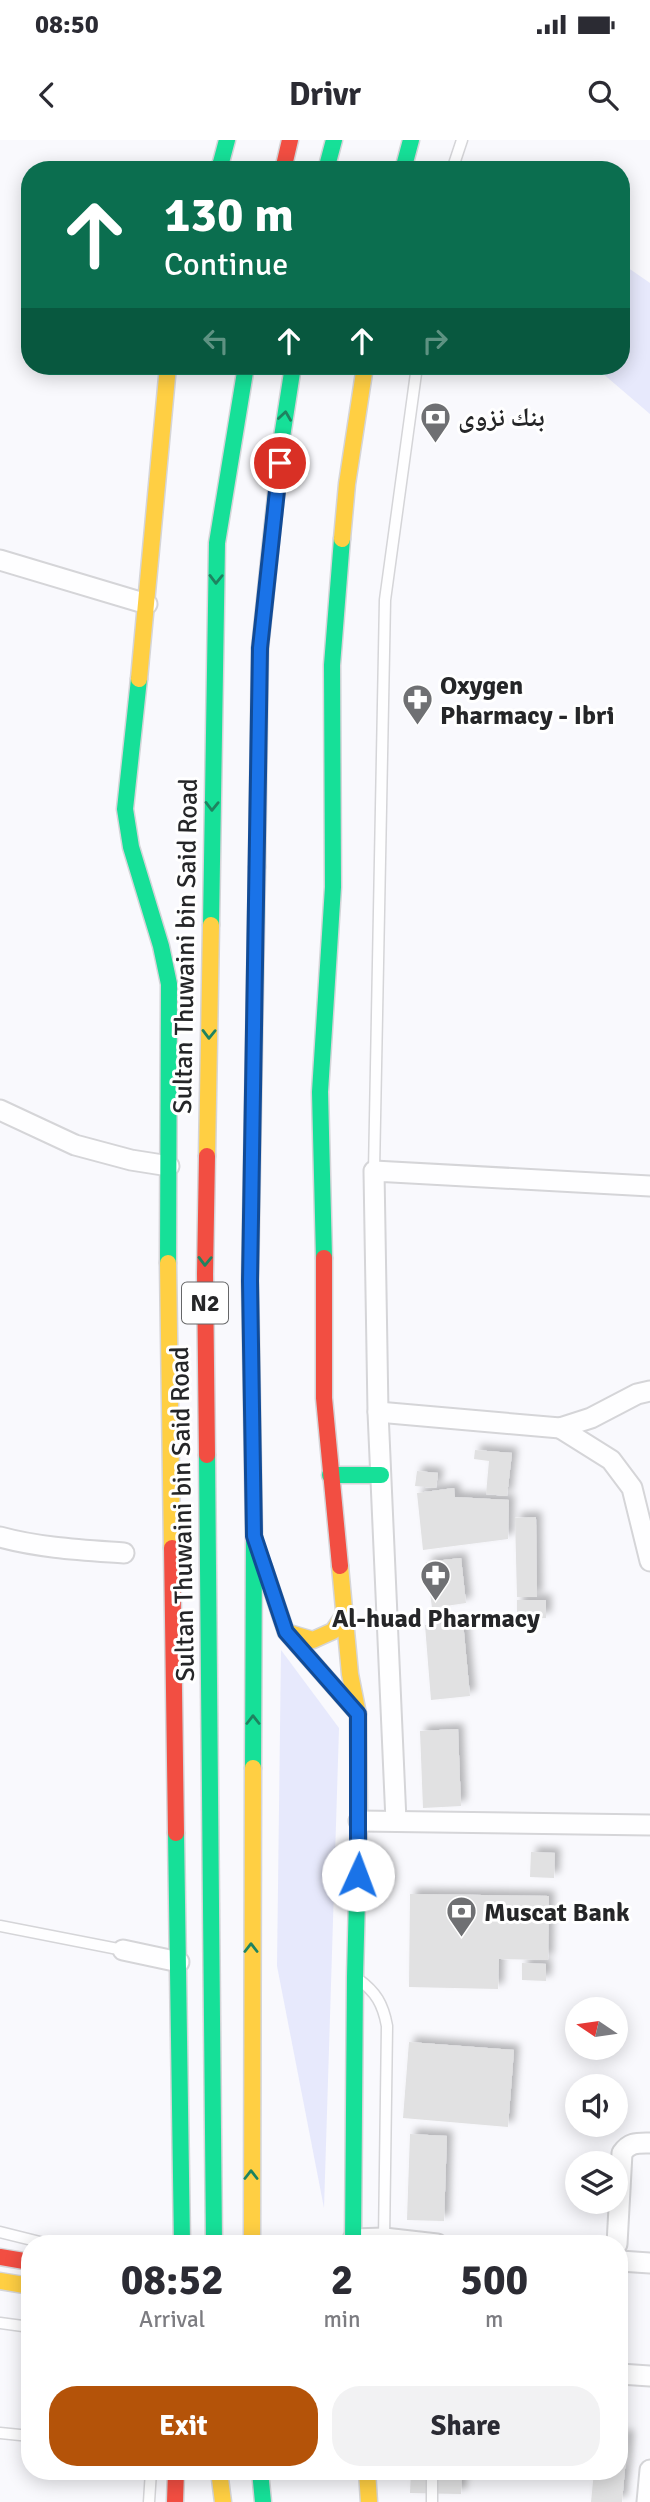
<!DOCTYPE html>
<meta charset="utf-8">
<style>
:root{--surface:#fff;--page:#f2f2f3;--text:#2b2b33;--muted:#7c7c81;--accent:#b45309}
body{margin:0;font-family:Signika,"Noto Naskh Arabic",sans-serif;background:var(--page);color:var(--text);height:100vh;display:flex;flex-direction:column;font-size:26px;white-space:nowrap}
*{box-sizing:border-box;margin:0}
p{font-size:23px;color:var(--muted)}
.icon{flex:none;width:38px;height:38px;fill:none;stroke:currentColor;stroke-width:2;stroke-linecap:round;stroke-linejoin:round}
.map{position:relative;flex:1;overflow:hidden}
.drawer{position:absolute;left:21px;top:2095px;width:607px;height:245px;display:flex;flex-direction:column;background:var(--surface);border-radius:28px;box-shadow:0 4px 18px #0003}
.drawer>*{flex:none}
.guide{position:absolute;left:21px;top:21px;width:609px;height:214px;border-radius:28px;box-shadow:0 4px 18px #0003;background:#0b6e4f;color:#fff;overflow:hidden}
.needle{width:46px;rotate:283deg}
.tools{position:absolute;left:565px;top:1857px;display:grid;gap:14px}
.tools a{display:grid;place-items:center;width:63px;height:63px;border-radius:50%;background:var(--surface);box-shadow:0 4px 18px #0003;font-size:35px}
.pin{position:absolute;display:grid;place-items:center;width:60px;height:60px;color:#fff;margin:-30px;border:4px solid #fff;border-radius:50%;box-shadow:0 2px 7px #0007}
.me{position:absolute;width:77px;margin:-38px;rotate:2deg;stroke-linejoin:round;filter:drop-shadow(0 0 5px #0008)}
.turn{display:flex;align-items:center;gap:24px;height:147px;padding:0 28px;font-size:32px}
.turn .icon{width:91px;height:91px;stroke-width:2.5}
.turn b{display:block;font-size:49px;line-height:60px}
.lanes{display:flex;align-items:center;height:66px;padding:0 28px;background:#0003;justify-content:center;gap:35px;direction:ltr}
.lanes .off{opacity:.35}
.eta{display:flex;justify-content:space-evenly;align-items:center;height:119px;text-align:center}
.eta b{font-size:42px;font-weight:800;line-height:49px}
.button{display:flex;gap:14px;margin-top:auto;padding:14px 28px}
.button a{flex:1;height:80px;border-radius:28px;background:var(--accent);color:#fff;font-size:28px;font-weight:800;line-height:80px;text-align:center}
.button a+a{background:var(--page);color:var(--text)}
.status{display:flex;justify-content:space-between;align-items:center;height:49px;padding:0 35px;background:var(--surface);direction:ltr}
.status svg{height:19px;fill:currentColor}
header{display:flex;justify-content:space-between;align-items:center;height:91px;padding:0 28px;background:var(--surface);font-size:32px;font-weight:800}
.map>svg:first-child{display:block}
.green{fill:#e7e9fc}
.building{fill:#e1e1e2;filter:url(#shadow)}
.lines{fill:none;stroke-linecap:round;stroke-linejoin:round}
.lane-casing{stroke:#d5d5d8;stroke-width:13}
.street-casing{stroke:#d5d5d8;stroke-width:23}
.fast-casing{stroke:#d5d5d8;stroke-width:19}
.slow-casing{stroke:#d5d5d8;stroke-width:19}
.jam-casing{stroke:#d5d5d8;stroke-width:19}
.lane{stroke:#fefeff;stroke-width:10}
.street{stroke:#fefeff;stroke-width:19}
.fast{stroke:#16e098;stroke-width:16}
.slow{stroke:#ffcf43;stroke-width:16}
.jam{stroke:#f24e42;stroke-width:16}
.oneway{stroke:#1e8360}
.route-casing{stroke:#114b97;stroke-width:18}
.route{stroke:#1a73e8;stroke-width:12}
.labels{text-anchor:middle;stroke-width:6;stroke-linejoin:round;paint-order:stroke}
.shield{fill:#fff;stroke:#666768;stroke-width:2}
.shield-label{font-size:24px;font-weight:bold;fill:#252628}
.poi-label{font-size:26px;font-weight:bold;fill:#252628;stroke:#fff;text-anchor:start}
.street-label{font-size:26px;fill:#252628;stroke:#fff}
</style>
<div class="status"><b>08:50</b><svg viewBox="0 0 49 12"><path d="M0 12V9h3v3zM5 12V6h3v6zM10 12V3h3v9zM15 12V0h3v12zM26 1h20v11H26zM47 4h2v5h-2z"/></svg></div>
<header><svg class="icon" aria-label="back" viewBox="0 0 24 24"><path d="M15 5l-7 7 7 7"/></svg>Drivr<svg class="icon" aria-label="search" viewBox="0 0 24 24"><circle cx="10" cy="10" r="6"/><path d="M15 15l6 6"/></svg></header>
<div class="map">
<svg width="650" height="2362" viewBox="0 0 650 2362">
<defs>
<filter id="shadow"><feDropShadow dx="5.5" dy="-5.5" stdDeviation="3.5" flood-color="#0004"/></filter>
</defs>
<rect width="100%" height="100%" fill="#f9f9fd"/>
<g class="green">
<path d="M621,123L650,143V274L594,226H621Z"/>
<path d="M281,1510L339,1588L324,2068L277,1826Z"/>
</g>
<g class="building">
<path d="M475,1310L512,1313L507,1356L486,1354L489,1321L474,1319Z"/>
<path d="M417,1331L438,1333L436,1348L415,1346Z"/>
<path d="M454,1348L455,1357L509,1360L508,1399L423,1410L417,1353Z"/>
<path d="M536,1377L537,1457H517L515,1378Z"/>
<path d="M461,1418L466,1463L432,1468L426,1422Z"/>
<rect x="517" y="1460" width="29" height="18"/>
<path d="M463,1482L470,1556L431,1560L425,1485Z"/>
<path d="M458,1589L461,1666L423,1668L420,1591Z"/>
<path d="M531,1712L555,1713L554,1738L530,1737Z"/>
<path d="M410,1754L549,1756L548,1820L499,1819L498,1849L409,1847Z"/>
<path d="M522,1823L546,1824V1841L522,1840Z"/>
<path d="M409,1902L514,1910L508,1987L403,1978Z"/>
<path d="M410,1994L447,1996L444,2081L407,2080Z"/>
<path d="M620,2295L628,2296L622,2362H591L594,2331H620Z"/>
<path d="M411,2331H462L461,2354L410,2353Z"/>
</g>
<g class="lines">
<defs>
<g id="lane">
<path d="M452,30L462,0"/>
<path d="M374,1031L385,460L417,226"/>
<path d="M0,1786L123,1810"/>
<path d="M358,1839C376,1852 383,1864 387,1886L384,2100"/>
<path d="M0,2092L48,2104"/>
<path d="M0,2183L30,2187"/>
<path d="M0,2293L30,2296"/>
<path d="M149,2362L151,2331"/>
<path d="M432,2362V2331"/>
</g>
<g id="street">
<path d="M0,420L147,464"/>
<path d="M0,970L75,1005L131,1020L169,1026"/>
<path d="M378,1272L560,1288L591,1278L637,1254L650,1251"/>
<path d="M560,1288L611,1320L632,1348L650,1421"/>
<path d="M0,1397C40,1408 83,1410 124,1413"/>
<path d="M359,1681L650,1685"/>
<path d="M396,1681L378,1272L374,1031L650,1046"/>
<path d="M123,1810L179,1822"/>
<path d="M353,2099L384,2098L437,2104"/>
<path d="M617,2104L622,2013C630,2002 637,2003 650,2003"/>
<path d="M620,2121L650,2123"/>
<path d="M620,2234L650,2236"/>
<path d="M647,2362L650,2330"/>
</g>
<g id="fast">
<path d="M220,25L224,30"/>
<path d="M219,30L227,0"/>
<path d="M326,30L334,0"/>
<path d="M403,30L411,0"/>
<path d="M260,508L282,297L293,226"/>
<path d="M139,539L125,669L131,707L161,806L169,844L168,1123"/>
<path d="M211,785L217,403L246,226"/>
<path d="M324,1118L320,952L333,747L332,525L342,399"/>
<path d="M207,1315L214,2104"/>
<path d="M330,1335H381"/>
<path d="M264,1427L286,1492L358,1574"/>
<path d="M253,1628L254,1396L250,1141L257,727"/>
<path d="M176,1693L182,2104"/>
<path d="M353,2104L355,1836L359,1680"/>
<path d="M260,2331L263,2362"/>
</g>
<g id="slow">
<path d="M342,399L347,344L365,226"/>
<path d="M139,539L168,226"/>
<path d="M257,727L260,508"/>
<path d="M207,1016L211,785"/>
<path d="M168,1123L172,1408"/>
<path d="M340,1426L350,1534L358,1574L359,1680"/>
<path d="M286,1492L313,1500L333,1491L344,1475"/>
<path d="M252,2104L253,1628"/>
<path d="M0,2141L30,2146"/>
<path d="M219,2331L223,2362"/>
<path d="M367,2331L369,2362"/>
</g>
<g id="jam">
<path d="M283,30L290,0"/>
<path d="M324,1118V1258L340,1426"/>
<path d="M207,1315L205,1134L207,1016"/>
<path d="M172,1408L176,1693"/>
<path d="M0,2117L30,2122"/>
<path d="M175,2362L176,2331"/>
</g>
</defs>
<use href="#lane" class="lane-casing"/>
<use href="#street" class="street-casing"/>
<use href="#fast" class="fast-casing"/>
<use href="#slow" class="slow-casing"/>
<use href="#jam" class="jam-casing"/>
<use href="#lane" class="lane"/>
<use href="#street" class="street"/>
<use href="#fast" class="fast"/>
<use href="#slow" class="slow"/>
<use href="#jam" class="jam"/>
</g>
<defs><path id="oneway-chevron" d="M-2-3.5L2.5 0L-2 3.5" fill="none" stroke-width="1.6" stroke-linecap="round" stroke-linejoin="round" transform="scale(1.75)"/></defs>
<g class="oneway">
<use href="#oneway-chevron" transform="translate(285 276) rotate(-82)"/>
<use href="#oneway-chevron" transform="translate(216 439) rotate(91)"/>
<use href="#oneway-chevron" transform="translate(212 666) rotate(91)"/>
<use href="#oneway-chevron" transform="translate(209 894) rotate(91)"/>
<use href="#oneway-chevron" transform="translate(205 1121) rotate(91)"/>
<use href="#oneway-chevron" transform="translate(253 1580) rotate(-90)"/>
<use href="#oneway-chevron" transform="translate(251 1808) rotate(-90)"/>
<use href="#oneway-chevron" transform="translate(251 2035) rotate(-90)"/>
</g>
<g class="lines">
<defs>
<path id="route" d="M280,323L260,508L250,1141L254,1396L286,1492L358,1574V1735"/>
</defs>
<use href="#route" class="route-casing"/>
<use href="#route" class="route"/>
</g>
<defs>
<symbol id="bank-pin" viewBox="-11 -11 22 30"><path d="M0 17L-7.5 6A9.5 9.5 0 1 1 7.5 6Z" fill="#6f7073" stroke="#fff"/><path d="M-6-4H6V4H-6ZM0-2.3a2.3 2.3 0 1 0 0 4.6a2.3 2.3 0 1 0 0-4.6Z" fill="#fff"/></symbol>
<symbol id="pharmacy-pin" viewBox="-11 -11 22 30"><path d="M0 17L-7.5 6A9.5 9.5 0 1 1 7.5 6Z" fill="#6f7073" stroke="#fff"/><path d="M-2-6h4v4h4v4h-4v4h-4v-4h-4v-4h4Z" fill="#fff"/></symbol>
</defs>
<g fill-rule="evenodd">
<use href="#bank-pin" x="418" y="260" width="35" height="47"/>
<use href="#pharmacy-pin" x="400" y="542" width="35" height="47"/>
<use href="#pharmacy-pin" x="418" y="1418" width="35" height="47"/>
<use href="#bank-pin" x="444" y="1754" width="35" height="47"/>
</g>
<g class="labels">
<rect class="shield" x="182" y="1142.5" width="46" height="41" rx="5"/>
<g class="shield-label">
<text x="205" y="1171">N2</text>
</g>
<g class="poi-label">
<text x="458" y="286">بنك نزوى</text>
<text x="440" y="554">Oxygen<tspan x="440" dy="30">Pharmacy - Ibri</tspan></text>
<text x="436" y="1487" text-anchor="middle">Al-huad Pharmacy</text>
<text x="484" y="1781">Muscat Bank</text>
</g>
<g class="street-label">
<text transform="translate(185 806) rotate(-89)" y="9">Sultan Thuwaini bin Said Road</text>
<text transform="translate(182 1374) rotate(-91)" y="9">Sultan Thuwaini bin Said Road</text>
</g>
</g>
</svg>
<div class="tools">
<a><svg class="needle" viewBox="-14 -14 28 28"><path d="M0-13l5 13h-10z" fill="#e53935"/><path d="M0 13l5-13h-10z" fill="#7c7c81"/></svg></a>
<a><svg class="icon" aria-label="sound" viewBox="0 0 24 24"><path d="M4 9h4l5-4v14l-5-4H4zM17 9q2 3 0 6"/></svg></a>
<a><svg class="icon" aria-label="layers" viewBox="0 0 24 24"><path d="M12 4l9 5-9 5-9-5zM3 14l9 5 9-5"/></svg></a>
</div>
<div class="pin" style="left:280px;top:323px;background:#d93025"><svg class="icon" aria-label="arrive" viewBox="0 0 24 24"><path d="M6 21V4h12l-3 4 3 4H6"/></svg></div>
<svg class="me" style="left:358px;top:1735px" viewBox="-20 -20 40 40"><circle r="19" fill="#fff"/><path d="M0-13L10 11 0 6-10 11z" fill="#1a73e8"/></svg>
<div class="guide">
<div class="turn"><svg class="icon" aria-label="ahead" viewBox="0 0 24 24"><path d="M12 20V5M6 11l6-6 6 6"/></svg><div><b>130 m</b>Continue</div></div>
<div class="lanes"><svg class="icon off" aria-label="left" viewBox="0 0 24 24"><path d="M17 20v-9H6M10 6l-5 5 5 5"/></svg><svg class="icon" aria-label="ahead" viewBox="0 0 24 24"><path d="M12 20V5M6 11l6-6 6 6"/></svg><svg class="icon" aria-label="ahead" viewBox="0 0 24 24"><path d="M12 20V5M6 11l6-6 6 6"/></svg><svg class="icon off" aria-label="right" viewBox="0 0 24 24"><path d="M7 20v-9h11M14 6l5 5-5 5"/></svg></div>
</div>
<section class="drawer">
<div class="eta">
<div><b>08:52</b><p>Arrival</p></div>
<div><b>2</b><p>min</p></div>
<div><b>500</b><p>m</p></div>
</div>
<div class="button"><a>Exit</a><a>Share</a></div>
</section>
</div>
